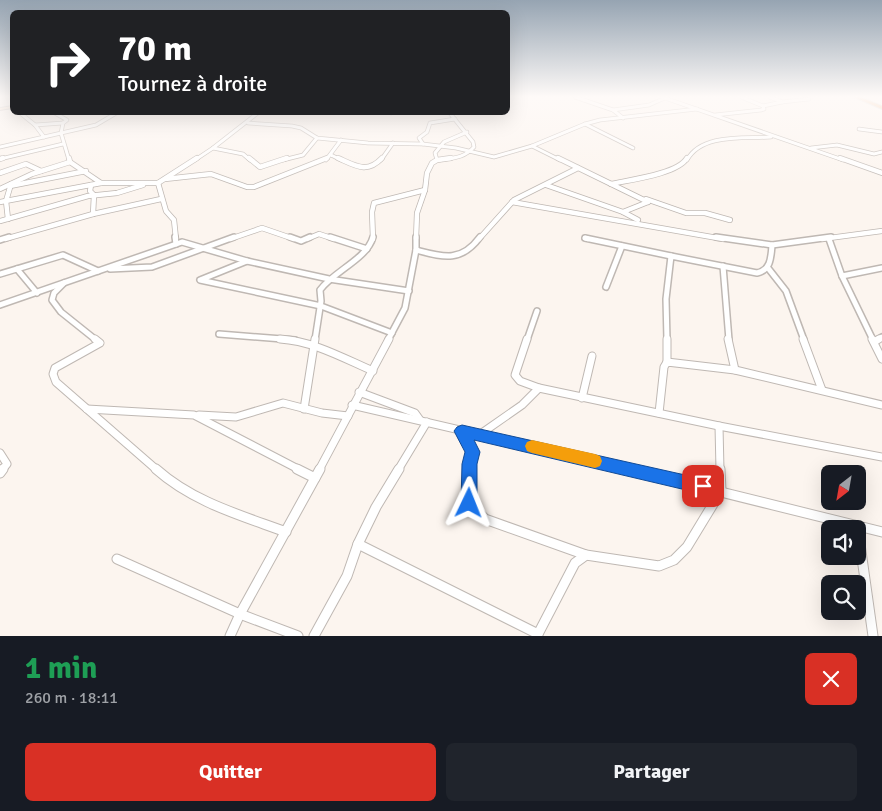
<!DOCTYPE html>
<html lang="fr">
<meta charset="utf-8">
<style>
:root{--surface:#171b24;--page:#20242c;--text:#f1f3f6;--muted:#9ea1a6;--accent:#d93025}
body{margin:0;font-family:Signika,sans-serif;background:var(--page);color:var(--text);height:100vh;display:flex;flex-direction:column;font-size:19px;white-space:nowrap}
*{box-sizing:border-box;margin:0}
p{font-size:16px;color:var(--muted)}
.icon{flex:none;width:28px;height:28px;fill:none;stroke:currentColor;stroke-width:2;stroke-linecap:round;stroke-linejoin:round}
.map{position:relative;height:636px;overflow:hidden}
.drawer{display:flex;flex-direction:column;background:var(--surface);flex:1}
.drawer>*{flex:none}
.top-card{position:absolute;left:10px;top:10px;width:500px;height:105px;border-radius:8px;box-shadow:0 5px 20px #0002;background:#202124;color:#fff;overflow:hidden}
.needle{width:32px;rotate:211deg}
.controls{position:absolute;left:821px;top:465px;display:grid;gap:10px}
.controls a{display:grid;place-items:center;width:45px;height:45px;border-radius:8px;background:var(--surface);box-shadow:0 5px 20px #0002;font-size:25px}
.pin{position:absolute;display:grid;place-items:center;width:42px;height:42px;color:#fff;margin:-21px;border-radius:10px;box-shadow:0 2px 8px #0006}
.me{position:absolute;width:55px;margin:-28px;rotate:2deg;stroke-linejoin:round;filter:drop-shadow(0 0 4px #0008)}
.turn{display:flex;align-items:center;gap:18px;height:105px;padding:0 25px;font-size:22px}
.turn .icon{width:65px;height:65px;stroke-width:2.5}
.turn b{display:block;font-size:35px;line-height:42px}
.round{display:grid;place-items:center;flex:none;width:52px;height:52px;border-radius:8px;background:var(--page)}
.headline{display:flex;align-items:center;justify-content:space-between;height:85px;padding:0 25px}
h1{font-size:30px;font-weight:700;line-height:38px;color:#1e9e55}
.cta{display:flex;gap:10px;margin-top:auto;padding:10px 25px}
.cta a{flex:1;height:58px;border-radius:8px;background:var(--accent);color:#fff;font-size:20px;font-weight:700;line-height:58px;text-align:center}
.cta a+a{background:var(--page);color:var(--text)}
.map>svg:first-child{display:block}
.lines{fill:none;stroke-linecap:round;stroke-linejoin:round}
.minor-far4-casing{stroke:#bfb8b3;stroke-width:4.5}
.minor-far3-casing{stroke:#bfb8b3;stroke-width:6}
.minor-far2-casing{stroke:#bfb8b3;stroke-width:8}
.minor-far1-casing{stroke:#bfb8b3;stroke-width:9}
.minor-casing{stroke:#bfb8b3;stroke-width:11}
.secondary-casing{stroke:#bfb8b3;stroke-width:2}
.trunk-casing{stroke:#d4d3d3;stroke-width:2}
.minor-far4{stroke:#fff;stroke-width:3}
.minor-far3{stroke:#fff;stroke-width:4.5}
.minor-far2{stroke:#fff;stroke-width:5}
.minor-far1{stroke:#fff;stroke-width:7}
.minor{stroke:#fff;stroke-width:9}
.secondary{fill:#f9e1ca;fill-rule:evenodd}
.trunk{fill:#f0ae72;fill-rule:evenodd}
.route{fill:#1a73e8;stroke:#114b97}
.slow{fill:#f59e0b}
</style>
<div class="map">
<svg width="882" height="636" viewBox="0 0 882 636">
<rect width="100%" height="100%" fill="#fcf5ef"/>
<g class="lines">
<defs>
<g id="minor-far4">
<path d="M575,97L613,110L623,118"/>
<path d="M662,97L843,160"/>
<path d="M741,97L763,106"/>
<path d="M770,97L782,102L809,99"/>
<path d="M613,110L649,105L665,98"/>
<path d="M19,112L35,125L44,137"/>
<path d="M53,112L67,120L63,123L61,133L69,160"/>
<path d="M391,113L394,112"/>
<path d="M715,115L761,110L764,109L763,106L782,102"/>
<path d="M248,123L292,126L301,128L317,138L368,143L423,144L456,148L494,157L532,146L585,124L600,120L697,109"/>
<path d="M585,124L633,148"/>
<path d="M35,125L63,123"/>
<path d="M859,129L882,132"/>
<path d="M423,144L419,138L427,132L430,123L455,119"/>
<path d="M532,146L560,160"/>
<path d="M0,147L96,125L118,112"/>
<path d="M213,148L243,154L250,160"/>
<path d="M811,148L837,145L874,154L882,152"/>
<path d="M331,155L341,160"/>
<path d="M0,159L63,144"/>
<path d="M195,160L213,148L259,112"/>
<path d="M283,160L303,155L317,138"/>
<path d="M326,160L341,140"/>
<path d="M381,160L393,143"/>
<path d="M437,160L435,153L444,142L467,132"/>
<path d="M440,160C454,158 464,158 474,147L473,142L449,112"/>
<path d="M687,160C702,133 744,139 771,137"/>
</g>
<g id="minor-far3">
<path d="M69,158L70,162L101,183H158L197,158"/>
<path d="M249,158L260,167L287,158"/>
<path d="M338,158C356,166 367,174 382,158"/>
<path d="M558,158L648,202"/>
<path d="M840,158L882,173"/>
<path d="M0,159L3,158"/>
<path d="M0,173L26,164L41,171"/>
<path d="M165,179L211,174L247,187H254L327,158"/>
<path d="M158,183L166,211L174,220L176,239"/>
<path d="M611,184C629,180 678,174 687,158"/>
<path d="M91,185L90,191L94,195L93,214"/>
<path d="M546,185L623,212"/>
<path d="M10,186L86,171"/>
<path d="M0,189L32,174L70,162"/>
<path d="M646,199L686,213H705L730,220"/>
<path d="M0,202L101,183"/>
<path d="M512,202L723,239"/>
<path d="M8,219L6,201L11,184"/>
<path d="M638,220L623,212L648,202"/>
<path d="M0,221L88,196L117,193L143,185"/>
<path d="M585,238L588,239"/>
<path d="M5,239L93,214L161,199"/>
<path d="M230,239L262,228L294,239"/>
<path d="M307,239L319,234L334,239"/>
<path d="M373,239L372,212L374,203L425,190"/>
<path d="M416,239L417,213L425,190L427,173L432,163L437,160L451,158"/>
<path d="M479,239L514,200L578,168"/>
<path d="M822,239L882,231"/>
</g>
<g id="minor-far2">
<path d="M175,237L176,244"/>
<path d="M290,237L301,241L310,237"/>
<path d="M330,237L367,249"/>
<path d="M716,237L772,245L831,237"/>
<path d="M585,238L671,256"/>
<path d="M829,239L842,276L873,340"/>
<path d="M0,240L9,237"/>
<path d="M416,250C443,257 461,263 480,237"/>
<path d="M247,261L200,280L321,306L392,333"/>
<path d="M723,266L729,340"/>
<path d="M768,268L786,291L804,340"/>
<path d="M17,269L37,293"/>
<path d="M110,269L152,267L234,237"/>
<path d="M0,274L63,255L98,271"/>
<path d="M842,276L882,268"/>
<path d="M64,283L54,293L52,300L61,312L96,340"/>
<path d="M606,287L622,246"/>
<path d="M0,305L182,242L247,261L329,279L409,291"/>
<path d="M219,334L295,340"/>
<path d="M315,340L321,301L320,290C334,271 367,259 373,237"/>
<path d="M388,340L405,308L416,250V237"/>
<path d="M527,340L537,311"/>
<path d="M667,340L666,299L671,256L757,273C771,270 771,257 772,245"/>
<path d="M877,340L882,337"/>
</g>
<g id="minor-far1">
<path d="M95,339L100,343L55,368L53,374L56,382L157,470"/>
<path d="M280,339C313,341 343,358 373,371"/>
<path d="M527,339L515,375L520,381L539,388"/>
<path d="M667,339V362"/>
<path d="M728,339L735,370"/>
<path d="M803,339L822,390"/>
<path d="M872,339L882,359"/>
<path d="M874,342L879,339"/>
<path d="M359,392L415,413L420,420"/>
<path d="M582,398L592,356"/>
<path d="M352,405L633,470"/>
<path d="M87,409L194,415L300,470"/>
<path d="M304,409L315,339"/>
<path d="M659,413L664,367L667,362L735,370L882,405"/>
<path d="M199,415L236,417L283,403L322,413L348,416"/>
<path d="M719,426L720,470"/>
<path d="M462,431L473,452L470,470"/>
<path d="M479,435L522,405L539,388L719,426L882,457"/>
<path d="M0,453L7,464L2,470"/>
<path d="M319,470L389,339"/>
<path d="M398,470L427,422"/>
</g>
<g id="minor">
<path d="M156,469C193,502 240,515 286,532"/>
<path d="M297,469L315,478"/>
<path d="M470,469L469,503L485,519L586,555L659,566L674,560L687,547L721,491L720,469"/>
<path d="M628,469L882,532"/>
<path d="M0,473L3,469"/>
<path d="M858,530L873,636"/>
<path d="M358,544L538,634"/>
<path d="M117,559L240,614L298,636"/>
<path d="M230,636L240,614L320,469"/>
<path d="M314,636L347,576L358,544L376,507L399,469"/>
<path d="M537,636L575,563L586,555"/>
</g>
<path id="secondary" d="M12,106V108L0,110V108Z"/>
<path id="trunk" d="M854,97H860L882,106V109Z"/>
</defs>
<use href="#minor-far4" class="minor-far4-casing"/>
<use href="#minor-far3" class="minor-far3-casing"/>
<use href="#minor-far2" class="minor-far2-casing"/>
<use href="#minor-far1" class="minor-far1-casing"/>
<use href="#minor" class="minor-casing"/>
<use href="#secondary" class="secondary-casing"/>
<use href="#trunk" class="trunk-casing"/>
<use href="#minor-far4" class="minor-far4"/>
<use href="#minor-far3" class="minor-far3"/>
<use href="#minor-far2" class="minor-far2"/>
<use href="#minor-far1" class="minor-far1"/>
<use href="#minor" class="minor"/>
<use href="#secondary" class="secondary"/>
<use href="#trunk" class="trunk"/>
</g>
<linearGradient id="sky" x2="0" y2="1"><stop stop-color="#96a4b2"/><stop offset="0.52" stop-color="#fefaf8"/><stop offset="1" stop-color="#fefaf8" stop-opacity="0"/></linearGradient>
<rect width="882" height="186" fill="url(#sky)"/>
<path class="route" d="M462,425L703,479L709,481L711,486L709,492L703,494L474,440L480,452L477,464V503L474,508L469,511L463,508L461,503L462,464L465,452L454,431L457,427Z"/>
<path class="slow" d="M532,440L595,454L600,456L602,461L600,466L595,468L532,453L527,451L525,446L527,442Z"/>
</svg>
<div class="controls">
<a><svg class="needle" viewBox="-14 -14 28 28"><path d="M0-13l5 13h-10z" fill="#e53935"/><path d="M0 13l5-13h-10z" fill="#9ea1a6"/></svg></a>
<a><svg class="icon" aria-label="sound" viewBox="0 0 24 24"><path d="M4 9h4l5-4v14l-5-4H4zM17 9q2 3 0 6"/></svg></a>
<a><svg class="icon" aria-label="search" viewBox="0 0 24 24"><circle cx="10" cy="10" r="6"/><path d="M15 15l6 6"/></svg></a>
</div>
<div class="pin" style="left:703px;top:486px;background:#d93025"><svg class="icon" aria-label="arrive" viewBox="0 0 24 24"><path d="M6 21V4h12l-3 4 3 4H6"/></svg></div>
<svg class="me" style="left:469px;top:503px" viewBox="-20 -20 40 40"><path d="M0-17L14 15 0 8-14 15z" fill="#1a73e8" stroke="#fff" stroke-width="4"/></svg>
<div class="top-card">
<div class="turn"><svg class="icon" aria-label="right" viewBox="0 0 24 24"><path d="M7 20v-9h11M14 6l5 5-5 5"/></svg><div><b>70 m</b>Tournez à droite</div></div>
</div>
</div>
<section class="drawer">
<div class="headline"><div><h1>1 min</h1><p>260 m · 18:11</p></div><a class="round" style="background:#d93025;color:#fff"><svg class="icon" aria-label="close" viewBox="0 0 24 24"><path d="M6 6l12 12M18 6L6 18"/></svg></a></div>
<div class="cta"><a>Quitter</a><a>Partager</a></div>
</section>
